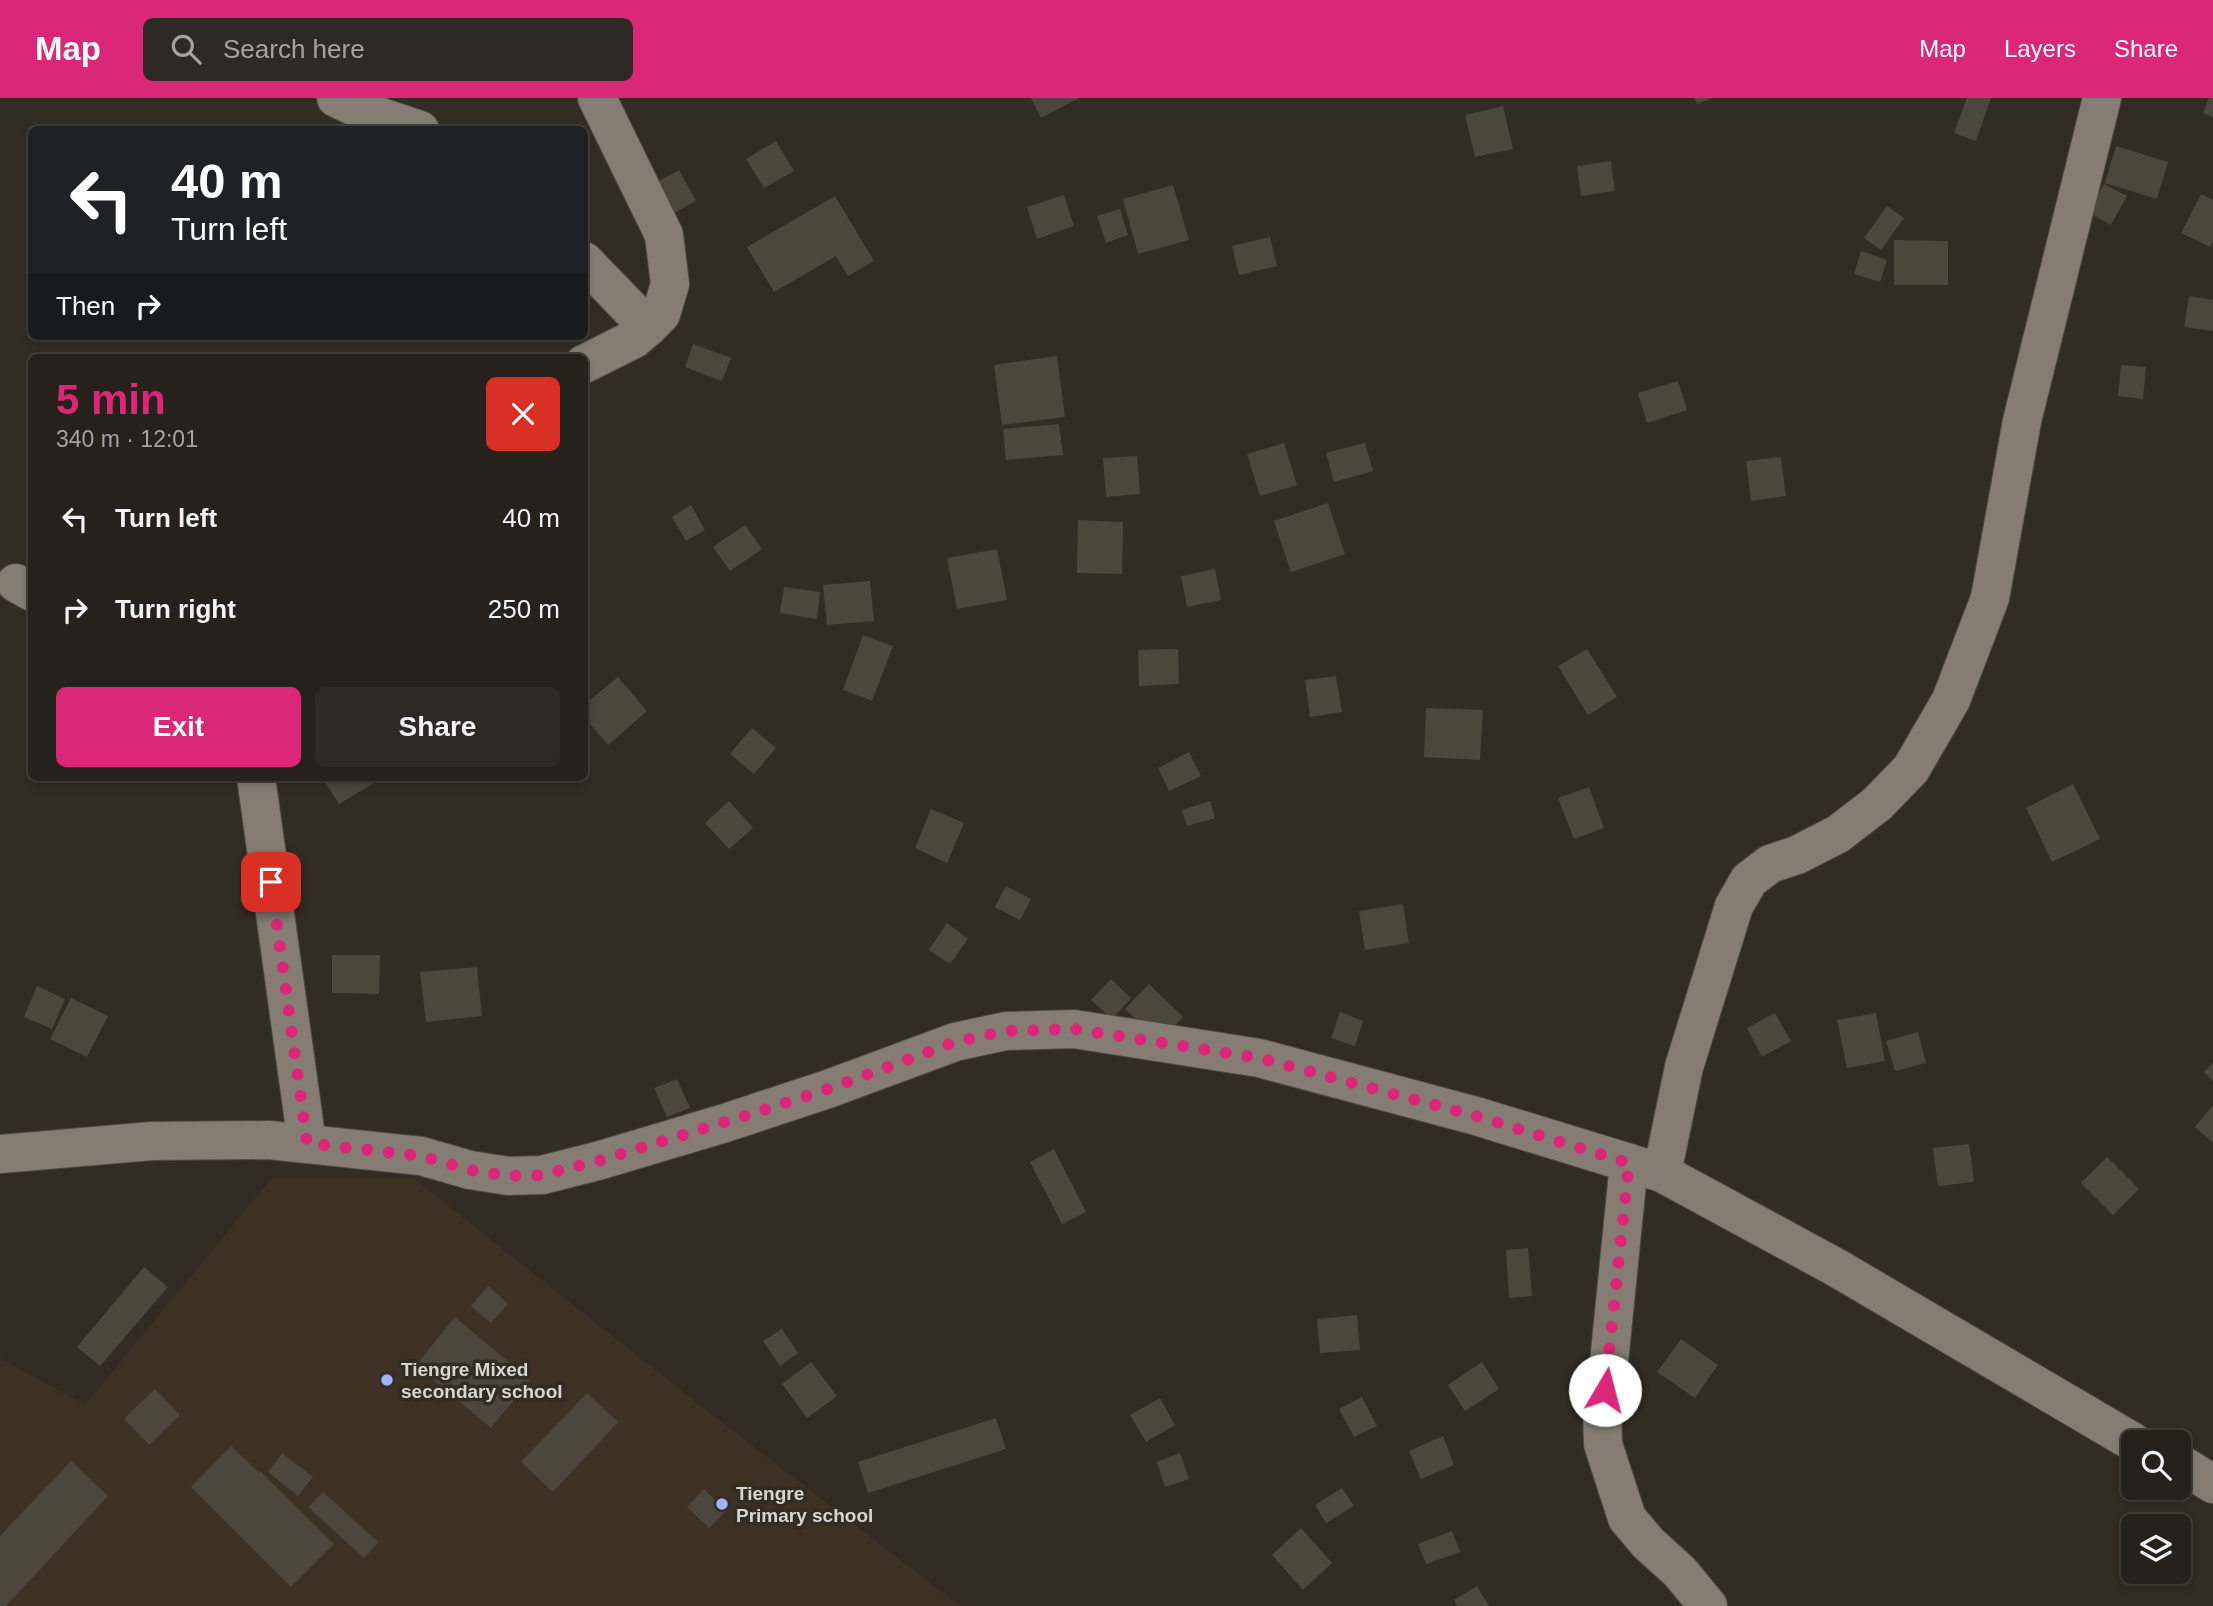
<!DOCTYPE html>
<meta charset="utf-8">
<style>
:root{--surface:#26211b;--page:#2e2924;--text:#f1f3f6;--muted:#a4a3a3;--line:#423e3a;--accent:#db2777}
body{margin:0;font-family:Helvetica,sans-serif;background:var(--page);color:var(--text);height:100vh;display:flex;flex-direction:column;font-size:26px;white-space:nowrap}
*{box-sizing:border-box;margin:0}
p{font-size:23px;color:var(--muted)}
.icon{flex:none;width:38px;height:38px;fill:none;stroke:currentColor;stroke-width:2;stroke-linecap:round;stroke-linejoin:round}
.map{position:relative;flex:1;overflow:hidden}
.details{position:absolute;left:28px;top:256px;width:560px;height:427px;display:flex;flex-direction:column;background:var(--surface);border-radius:10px;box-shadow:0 4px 10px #0003,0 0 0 2px var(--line)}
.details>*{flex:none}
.top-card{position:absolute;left:28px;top:28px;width:560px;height:214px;border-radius:10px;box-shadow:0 4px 10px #0003,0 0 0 2px var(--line);background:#202124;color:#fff;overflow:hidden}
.buttons{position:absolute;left:2121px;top:1332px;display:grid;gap:14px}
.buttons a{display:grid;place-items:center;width:70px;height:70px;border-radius:10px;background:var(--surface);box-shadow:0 4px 10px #0003,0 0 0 2px var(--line);font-size:35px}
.pin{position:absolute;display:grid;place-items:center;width:60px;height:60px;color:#fff;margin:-30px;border-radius:14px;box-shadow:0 4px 10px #0006}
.me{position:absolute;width:77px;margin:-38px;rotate:8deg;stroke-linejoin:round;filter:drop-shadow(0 0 5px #0008)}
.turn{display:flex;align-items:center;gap:24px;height:147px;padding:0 28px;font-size:32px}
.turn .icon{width:91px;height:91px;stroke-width:2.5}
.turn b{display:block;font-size:49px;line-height:60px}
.then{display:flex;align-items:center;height:66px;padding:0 28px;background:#0003;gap:14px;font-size:26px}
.round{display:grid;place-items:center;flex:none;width:74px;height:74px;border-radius:10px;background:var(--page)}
.overview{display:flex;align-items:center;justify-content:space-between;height:119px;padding:0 28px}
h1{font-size:42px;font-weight:700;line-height:52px;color:var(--accent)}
.action{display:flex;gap:14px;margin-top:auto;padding:14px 28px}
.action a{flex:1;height:80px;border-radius:10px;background:var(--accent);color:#fff;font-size:28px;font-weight:700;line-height:80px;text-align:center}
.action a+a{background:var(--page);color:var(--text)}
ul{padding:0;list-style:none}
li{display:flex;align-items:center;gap:21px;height:91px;padding:0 28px}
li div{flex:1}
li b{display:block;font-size:26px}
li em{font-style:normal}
header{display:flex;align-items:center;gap:42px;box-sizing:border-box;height:98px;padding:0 35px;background:var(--accent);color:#fff}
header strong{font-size:33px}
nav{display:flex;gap:38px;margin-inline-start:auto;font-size:24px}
.search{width:490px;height:63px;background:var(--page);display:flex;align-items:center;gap:18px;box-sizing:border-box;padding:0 24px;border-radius:10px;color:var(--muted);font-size:26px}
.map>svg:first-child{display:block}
.built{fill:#3c3123}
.building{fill:#4d463d}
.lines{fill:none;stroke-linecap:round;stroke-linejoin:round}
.minor-casing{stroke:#4f4a43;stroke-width:40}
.minor{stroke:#857d74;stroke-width:38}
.route{stroke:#db2777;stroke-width:12;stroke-dasharray:0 21.6}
.poi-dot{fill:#a1b3fd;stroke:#332c24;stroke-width:2.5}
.labels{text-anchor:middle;stroke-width:7;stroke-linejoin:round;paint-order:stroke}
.poi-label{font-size:19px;font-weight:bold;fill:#d8d4cf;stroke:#332c24;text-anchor:start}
</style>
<header>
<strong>Map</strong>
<div class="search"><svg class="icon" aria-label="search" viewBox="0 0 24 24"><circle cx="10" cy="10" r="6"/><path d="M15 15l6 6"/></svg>Search here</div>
<nav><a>Map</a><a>Layers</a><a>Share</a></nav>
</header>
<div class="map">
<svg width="2213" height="1508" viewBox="0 0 2213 1508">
<rect width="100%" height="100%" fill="#332c24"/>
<path class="built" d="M413,1080L696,1304L960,1508H0V1260L85,1307L271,1081Z"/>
<g class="building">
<path d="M1031,0H1079L1041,20Z"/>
<path d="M1694,0H1712L1697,6Z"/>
<path d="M1967,0H1991L1976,43L1954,35Z"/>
<path d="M2209,0H2213V19L2203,15Z"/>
<path d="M1503,8L1513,51L1475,59L1465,17Z"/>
<path d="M776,43L794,73L764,90L746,61Z"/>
<path d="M2116,48L2168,64L2157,101L2105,85Z"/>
<path d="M1611,63L1615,93L1581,98L1577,68Z"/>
<path d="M679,72L696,103L665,120L648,89Z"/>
<path d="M2104,86L2127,98L2111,127L2089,115Z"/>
<path d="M1173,87L1189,142L1138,156L1123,101Z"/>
<path d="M2201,96L2213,102V144L2210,149L2181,135Z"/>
<path d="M1064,97L1074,128L1037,141L1027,109Z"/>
<path d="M835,98L874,163L848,178L836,158L774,194L747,149Z"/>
<path d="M1887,108L1904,120L1881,152L1864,140Z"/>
<path d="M1120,111L1128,137L1106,145L1097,118Z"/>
<path d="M1270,139L1277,168L1239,177L1232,148Z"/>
<path d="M1894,142L1948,143V187H1894Z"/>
<path d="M1861,153L1887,162L1880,184L1854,176Z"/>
<path d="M2189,198L2213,202V233L2184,229Z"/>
<path d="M693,246L731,260L722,283L685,269Z"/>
<path d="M1057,258L1065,319L1002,327L994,267Z"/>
<path d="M2121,267L2146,269L2143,301L2118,298Z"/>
<path d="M1678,283L1687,312L1647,325L1638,295Z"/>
<path d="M1059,326L1063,357L1006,362L1003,331Z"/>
<path d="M1284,345L1297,387L1260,398L1247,356Z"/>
<path d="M1365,345L1373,373L1334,384L1326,355Z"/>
<path d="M1137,358L1140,396L1106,399L1103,360Z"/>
<path d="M1781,359L1786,398L1751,403L1746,363Z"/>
<path d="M1328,405L1345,456L1291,474L1274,423Z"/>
<path d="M691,407L705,432L686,443L672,419Z"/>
<path d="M1078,422L1123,424L1122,476L1077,475Z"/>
<path d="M745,427L762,451L730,473L713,449Z"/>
<path d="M997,451L1007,502L957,511L947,460Z"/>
<path d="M1215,471L1221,502L1187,509L1181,478Z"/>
<path d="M870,483L874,523L827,527L823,487Z"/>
<path d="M784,489L820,494L817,521L780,515Z"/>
<path d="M863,537L893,548L872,603L843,592Z"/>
<path d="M1178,551L1179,586L1139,588L1138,552Z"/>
<path d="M1587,551L1617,599L1588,617L1558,568Z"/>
<path d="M1336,578L1342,614L1310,619L1305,582Z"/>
<path d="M618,579L647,613L608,647L584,619V607Z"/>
<path d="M1426,610L1483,612L1480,662L1424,659Z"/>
<path d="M752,630L776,650L754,676L730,656Z"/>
<path d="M1189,654L1201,678L1169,693L1158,670Z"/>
<path d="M322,679H375L377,683L339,706Z"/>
<path d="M2073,686L2100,741L2052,764L2026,710Z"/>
<path d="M1589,689L1604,730L1574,741L1558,700Z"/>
<path d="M729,703L753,730L729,751L705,725Z"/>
<path d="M1210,703L1215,720L1187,728L1182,712Z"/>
<path d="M931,711L964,725L947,765L915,750Z"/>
<path d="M1006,788L1031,801L1020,822L995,809Z"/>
<path d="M1403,806L1409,845L1365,852L1359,813Z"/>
<path d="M947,825L968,841L950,866L929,852Z"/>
<path d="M332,857H380L379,896L332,895Z"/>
<path d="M477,869L482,918L426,924L420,874Z"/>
<path d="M1111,881L1131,900L1112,921L1091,902Z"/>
<path d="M1149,886L1183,919L1159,944L1125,911Z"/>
<path d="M37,888L65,901L52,931L24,919Z"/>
<path d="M71,900L108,918L87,959L50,941Z"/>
<path d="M1340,914L1363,923L1355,948L1331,940Z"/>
<path d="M1775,915L1791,943L1762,959L1747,930Z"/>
<path d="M1876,915L1885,963L1847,970L1837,922Z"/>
<path d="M1918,934L1926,965L1895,973L1886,943Z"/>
<path d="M2213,965V983L2204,974Z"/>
<path d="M677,981L690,1010L667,1019L654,990Z"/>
<path d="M2213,1007V1045L2195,1029Z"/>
<path d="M1969,1046L1974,1084L1938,1088L1933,1050Z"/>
<path d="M1054,1051L1086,1114L1062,1126L1030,1064Z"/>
<path d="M2107,1059L2139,1091L2113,1117L2081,1085Z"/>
<path d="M1528,1150L1532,1198L1509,1200L1506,1152Z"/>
<path d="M144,1169L168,1189L100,1268L77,1249Z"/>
<path d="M488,1188L508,1206L491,1225L471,1208Z"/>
<path d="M1357,1217L1360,1252L1320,1255L1317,1221Z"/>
<path d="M455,1219L530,1282L491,1330L416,1267Z"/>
<path d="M782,1231L798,1255L780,1268L763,1243Z"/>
<path d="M1681,1241L1718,1267L1695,1300L1657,1274Z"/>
<path d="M811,1264L837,1298L807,1320L782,1286Z"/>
<path d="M1482,1264L1499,1291L1465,1313L1448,1287Z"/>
<path d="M155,1291L180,1317L149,1347L124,1321Z"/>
<path d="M587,1295L618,1324L553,1394L521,1364Z"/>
<path d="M1362,1299L1377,1328L1354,1339L1339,1311Z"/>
<path d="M1160,1300L1175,1327L1146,1344L1130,1317Z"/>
<path d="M996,1320L1006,1351L868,1395L858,1364Z"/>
<path d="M1443,1338L1454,1367L1421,1381L1409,1353Z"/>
<path d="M231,1348L259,1375L261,1374L334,1446L291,1489L191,1389Z"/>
<path d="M282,1355L313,1379L298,1398L268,1374Z"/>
<path d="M1180,1355L1189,1381L1165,1389L1157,1364Z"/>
<path d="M71,1363L108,1398L6,1508H0V1438Z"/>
<path d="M1342,1390L1354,1408L1326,1425L1315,1407Z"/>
<path d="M704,1391L726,1413L709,1430L687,1409Z"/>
<path d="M323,1394L378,1444L364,1460L308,1409Z"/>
<path d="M1301,1430L1332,1465L1303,1492L1272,1457Z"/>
<path d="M1452,1433L1460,1454L1426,1466L1418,1446Z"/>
<path d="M1477,1488L1489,1508H1457L1454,1502Z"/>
</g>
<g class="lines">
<defs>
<g id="minor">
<path d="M336,0L363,13L420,32"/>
<path d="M584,163L648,229"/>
<path d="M584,266L634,241L648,229L661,216L670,186L664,137L597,0"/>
<path d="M16,485L32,494"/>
<path d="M256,679L307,1045"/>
<path d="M0,1056L152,1043L269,1042L421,1058L470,1072L508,1078L542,1077L601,1062L725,1025L828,991L955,944L1006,933L1074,931L1259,960L1476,1018L1662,1075L1837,1170L2133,1344"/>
<path d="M1629,1065L1608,1274L1602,1310L1603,1346L1627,1420L1648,1445L1680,1474L1708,1508"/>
<path d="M1662,1075L1684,969L1734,808L1749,782L1770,766L1797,757L1838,736L1877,706L1911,671L1951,602L1990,500L2022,323L2102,0"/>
<path d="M2179,1365L2213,1386"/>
</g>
</defs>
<use href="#minor" class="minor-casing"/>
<use href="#minor" class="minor"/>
</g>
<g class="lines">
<path class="route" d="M271,784L307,1045L421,1058L470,1072L508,1078L542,1077L601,1062L751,1016L828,991L955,944L1006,933L1074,931L1259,960L1476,1018L1629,1065L1605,1292"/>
</g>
<g class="poi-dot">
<circle cx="387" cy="1282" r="7"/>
<circle cx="722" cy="1406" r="7"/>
</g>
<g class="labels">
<g class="poi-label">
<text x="401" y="1278">Tiengre Mixed<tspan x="401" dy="22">secondary school</tspan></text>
<text x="736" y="1402">Tiengre<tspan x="736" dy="22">Primary school</tspan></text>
</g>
</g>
</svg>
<div class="buttons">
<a><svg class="icon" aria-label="search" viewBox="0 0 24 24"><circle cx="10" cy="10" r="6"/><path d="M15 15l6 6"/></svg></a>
<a><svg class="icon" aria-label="layers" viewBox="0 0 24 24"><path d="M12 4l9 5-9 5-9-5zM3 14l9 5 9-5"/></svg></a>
</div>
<div class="pin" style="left:271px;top:784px;background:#d93025"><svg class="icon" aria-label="arrive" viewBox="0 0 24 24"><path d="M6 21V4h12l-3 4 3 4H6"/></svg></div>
<svg class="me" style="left:1605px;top:1292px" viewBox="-20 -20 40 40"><circle r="19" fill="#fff"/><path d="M0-13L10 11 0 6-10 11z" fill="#db2777"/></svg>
<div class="top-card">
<div class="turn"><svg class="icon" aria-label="left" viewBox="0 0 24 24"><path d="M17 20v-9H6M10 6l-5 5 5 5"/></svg><div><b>40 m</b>Turn left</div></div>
<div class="then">Then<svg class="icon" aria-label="right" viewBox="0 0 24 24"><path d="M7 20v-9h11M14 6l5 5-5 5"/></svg></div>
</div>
<section class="details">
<div class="overview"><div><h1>5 min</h1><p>340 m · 12:01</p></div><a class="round" style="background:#d93025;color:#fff"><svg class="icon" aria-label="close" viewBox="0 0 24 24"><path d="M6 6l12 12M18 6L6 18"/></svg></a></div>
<ul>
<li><svg class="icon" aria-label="left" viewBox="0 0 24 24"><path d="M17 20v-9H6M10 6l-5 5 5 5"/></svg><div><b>Turn left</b></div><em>40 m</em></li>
<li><svg class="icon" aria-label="right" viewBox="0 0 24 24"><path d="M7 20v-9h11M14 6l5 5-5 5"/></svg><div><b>Turn right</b></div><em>250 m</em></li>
</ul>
<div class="action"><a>Exit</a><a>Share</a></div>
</section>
</div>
